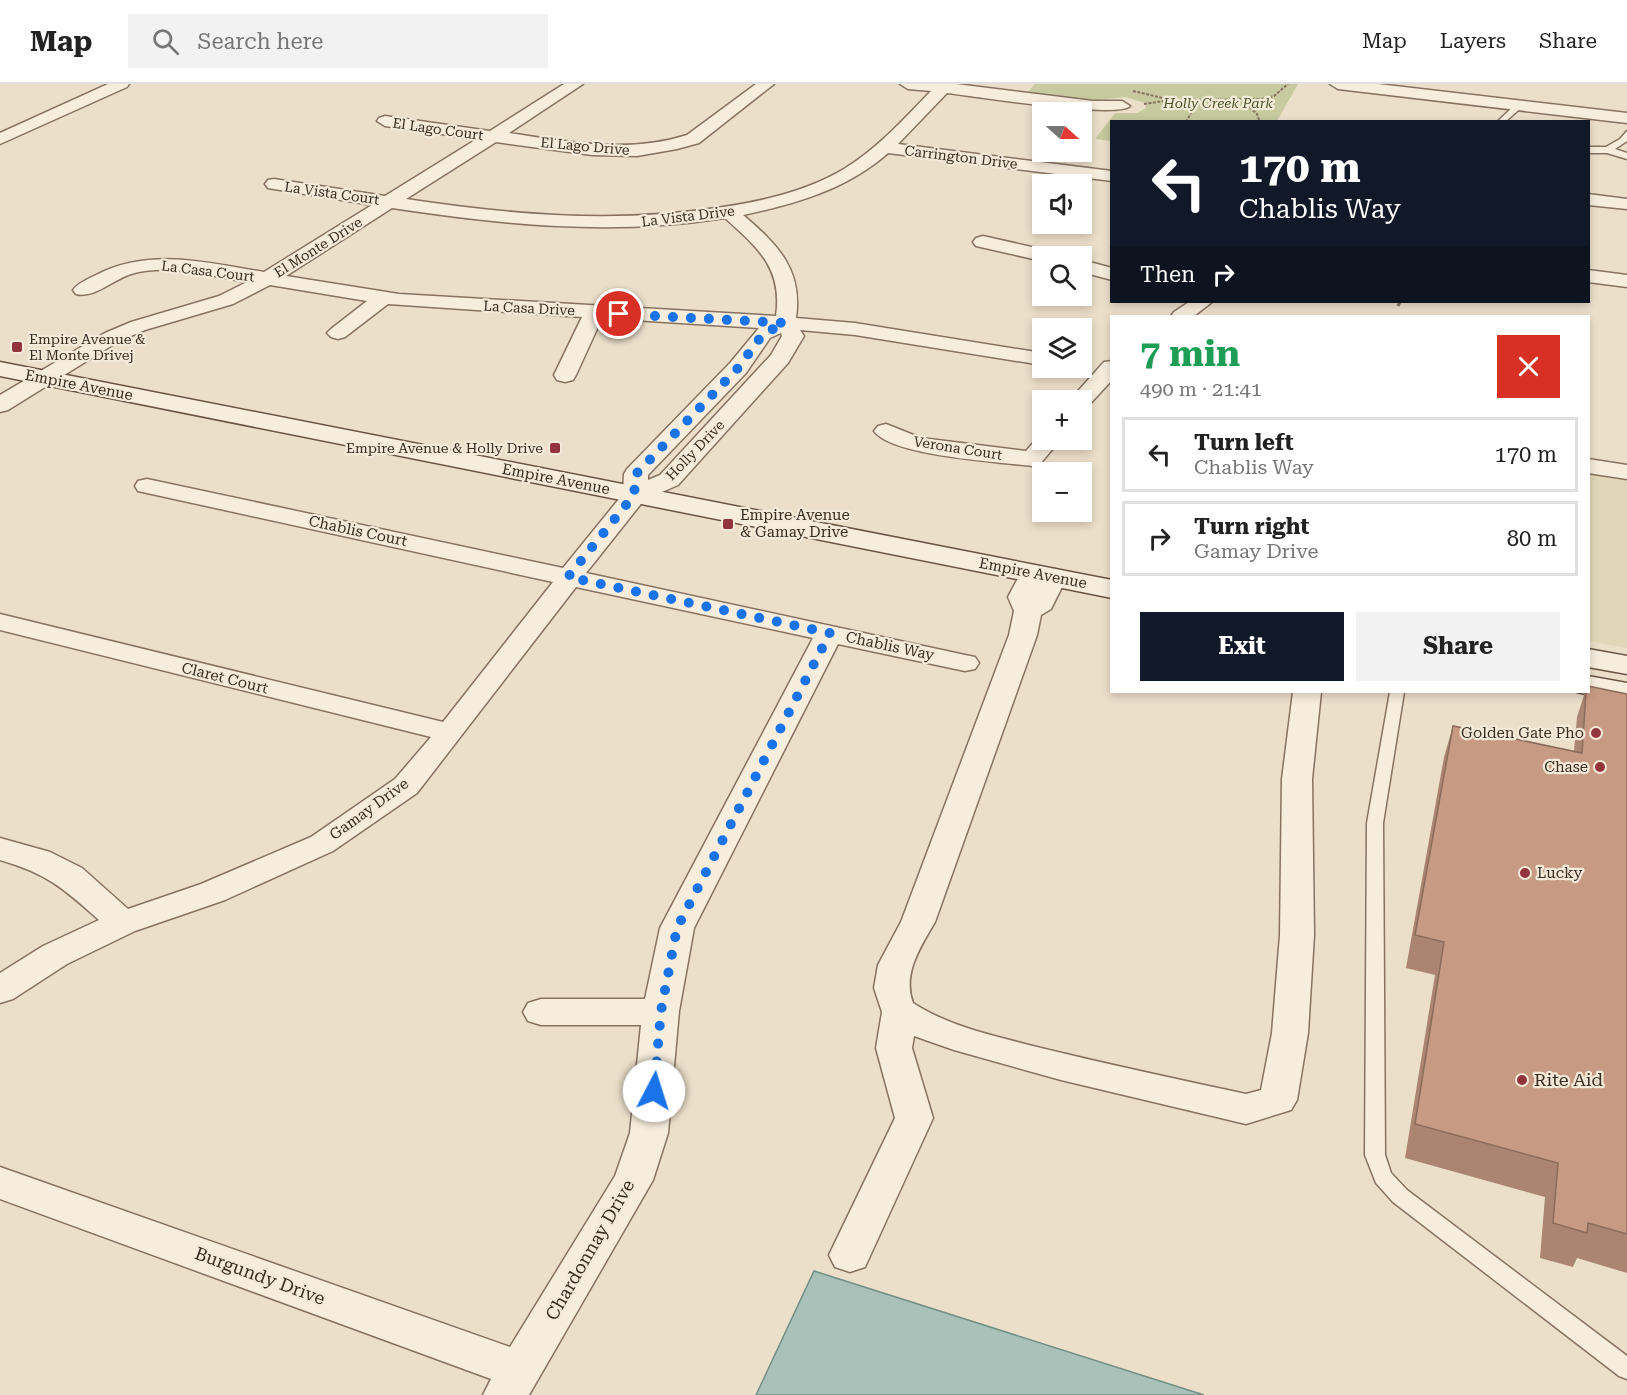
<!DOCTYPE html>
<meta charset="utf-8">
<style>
:root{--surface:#fff;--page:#f2f2f2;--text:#222;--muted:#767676;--line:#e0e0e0;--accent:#111827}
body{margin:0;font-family:"Roboto Serif",serif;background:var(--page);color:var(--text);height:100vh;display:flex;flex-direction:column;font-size:22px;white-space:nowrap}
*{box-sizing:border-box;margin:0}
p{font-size:20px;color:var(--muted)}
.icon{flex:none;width:33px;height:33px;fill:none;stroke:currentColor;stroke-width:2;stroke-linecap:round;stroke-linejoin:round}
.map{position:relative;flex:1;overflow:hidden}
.side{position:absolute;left:1110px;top:231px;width:480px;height:378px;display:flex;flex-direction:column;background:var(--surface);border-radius:0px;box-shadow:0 3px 9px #0003}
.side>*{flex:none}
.guide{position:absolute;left:1110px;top:36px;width:480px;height:183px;border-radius:0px;box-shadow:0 3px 9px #0003;background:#111827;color:#fff;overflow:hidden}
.needle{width:39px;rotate:111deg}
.controls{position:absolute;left:1032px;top:18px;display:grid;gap:12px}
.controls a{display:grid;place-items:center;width:60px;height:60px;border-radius:0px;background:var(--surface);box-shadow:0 3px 9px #0003;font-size:30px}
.pin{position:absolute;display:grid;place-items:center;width:51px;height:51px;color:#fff;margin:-26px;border:3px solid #fff;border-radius:50%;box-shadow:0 2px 6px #0007}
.me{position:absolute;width:66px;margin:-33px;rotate:5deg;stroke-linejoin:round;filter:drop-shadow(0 0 4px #0008)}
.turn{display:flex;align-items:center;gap:21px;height:126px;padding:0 30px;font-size:27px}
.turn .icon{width:78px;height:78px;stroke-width:2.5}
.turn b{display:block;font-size:42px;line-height:51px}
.then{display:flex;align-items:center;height:57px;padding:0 30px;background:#0003;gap:12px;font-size:22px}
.round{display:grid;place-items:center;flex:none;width:63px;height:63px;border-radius:0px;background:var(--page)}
.summary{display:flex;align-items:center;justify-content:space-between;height:102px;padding:0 30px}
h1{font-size:36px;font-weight:700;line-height:45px;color:#1e9e55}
.cta{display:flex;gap:12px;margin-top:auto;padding:12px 30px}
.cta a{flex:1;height:69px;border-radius:0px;background:var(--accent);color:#fff;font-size:24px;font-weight:700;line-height:69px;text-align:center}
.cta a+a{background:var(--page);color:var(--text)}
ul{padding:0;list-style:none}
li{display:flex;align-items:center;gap:18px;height:75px;margin:0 12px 9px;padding:0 18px;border:3px solid var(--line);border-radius:0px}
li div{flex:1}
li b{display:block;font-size:22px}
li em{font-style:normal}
header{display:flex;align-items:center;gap:36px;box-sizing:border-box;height:84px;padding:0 30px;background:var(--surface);border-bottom:2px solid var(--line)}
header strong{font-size:28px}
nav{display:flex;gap:33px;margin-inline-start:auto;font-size:21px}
.search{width:420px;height:54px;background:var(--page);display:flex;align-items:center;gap:15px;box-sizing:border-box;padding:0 21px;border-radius:0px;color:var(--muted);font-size:22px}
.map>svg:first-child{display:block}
.farmland{fill:#e1d7b8}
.green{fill:#c7ca9e}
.water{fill:#aac1b9;stroke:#718f85;stroke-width:1.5}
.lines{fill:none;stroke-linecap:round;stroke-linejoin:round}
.lane-casing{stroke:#877260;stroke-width:3}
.street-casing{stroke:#877260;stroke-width:3}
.secondary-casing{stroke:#695343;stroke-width:3}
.path-far1{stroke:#877260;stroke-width:2;stroke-dasharray:3 1.5;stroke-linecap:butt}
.path{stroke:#877260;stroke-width:3;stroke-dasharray:4 2;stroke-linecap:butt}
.lane{fill:#f7eddd;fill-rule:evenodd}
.street{fill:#f7eddd;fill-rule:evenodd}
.secondary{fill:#f7eddd;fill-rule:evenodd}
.wall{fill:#ab8571}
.building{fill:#c79b83;stroke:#8b6c5c;stroke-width:1.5}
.route{stroke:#1a73e8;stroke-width:10;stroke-dasharray:0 18}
.poi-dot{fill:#92343b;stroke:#f4ead9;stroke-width:2}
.labels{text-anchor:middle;stroke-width:4.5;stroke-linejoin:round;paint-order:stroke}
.far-park-label{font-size:14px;font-style:italic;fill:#4c542a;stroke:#f4ead9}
.far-street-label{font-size:14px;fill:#392c22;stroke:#f4ead9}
.far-poi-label{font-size:14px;fill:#392c22;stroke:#f4ead9;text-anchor:start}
.street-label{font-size:15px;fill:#392c22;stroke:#f4ead9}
.poi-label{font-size:15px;fill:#392c22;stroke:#f4ead9;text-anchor:start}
.near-poi-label{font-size:18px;fill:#392c22;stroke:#f4ead9;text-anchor:start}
.near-street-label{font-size:18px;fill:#392c22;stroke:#f4ead9}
</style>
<header>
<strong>Map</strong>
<div class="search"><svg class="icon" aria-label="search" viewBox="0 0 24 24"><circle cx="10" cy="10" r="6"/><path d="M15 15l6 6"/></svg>Search here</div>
<nav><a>Map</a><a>Layers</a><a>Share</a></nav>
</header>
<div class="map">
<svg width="1627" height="1311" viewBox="0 0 1627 1311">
<rect width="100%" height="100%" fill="#ecdfca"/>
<path class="farmland" d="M1588,388L1627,395V564L1589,557Z"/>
<path class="green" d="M1035,0H1298L1277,37L1112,38L1111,57L1095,55L1115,29H1137L1146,24L1145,19L1125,13L1090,17L1026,10Z"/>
<path class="water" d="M814,1187L1204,1311H756Z"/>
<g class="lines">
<defs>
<g id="lane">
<path d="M1516,20L1523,22L1505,38H1497Z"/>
<path d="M1627,47V57L1615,65L1627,69V75L1607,69H1588V63H1606L1620,55Z"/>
<path d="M1390,608H1404L1383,739L1385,1071L1391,1089L1407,1106L1627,1272V1295L1619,1292L1393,1118L1376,1099L1365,1071L1367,739Z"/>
</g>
<g id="street">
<path d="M108,0H129L127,3L0,60V49Z"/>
<path d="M564,0H583L509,49C568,58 628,70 687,51L756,0H774L699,59L677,65L637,72L592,71L496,58L406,115C512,131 616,140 723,123C764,117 807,107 844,85C877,65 904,35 931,7L908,5L900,0H956L1093,17H1122L1130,22C1119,35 972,12 947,9L898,60L1112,87V97L888,69C847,105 796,120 743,131C777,160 803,185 796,234L855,239L1042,269V281L855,251L800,246L804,252L788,279L678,401L644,416L586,489L965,571L975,573L979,579L975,585L965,587L838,560L694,844L679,927L668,1049L653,1096L529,1311H483L491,1295L0,1115V1083L510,1263L615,1092L630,1049L641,941H541L528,937L523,928L528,919L541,915H645L660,844L813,554L576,503L417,709L333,767L225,816L135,847L67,880L13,915L0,919V889L43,862L99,836C63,804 48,790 0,776V754L50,768L82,784L128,825L201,800L311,753L395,695L431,653L0,546V530L443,638L553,498L147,409L138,407L135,402L138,397L147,395L563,484L623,410L624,390L627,385L730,279L759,244L602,234L576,291L573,296L565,298L557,296L554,291L582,233L388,220L345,253L338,255L331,253L327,249L331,245L367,217L270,201L233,220L145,246L119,257L8,326L0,328V311L105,249L131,238L219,212L247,198C210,192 168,179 131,190C114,195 94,215 76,210L73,206C78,199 88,195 96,191C150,163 207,179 264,188L372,121L274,105L268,104L265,100L268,96L274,95L385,112L477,55L385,42L377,37L379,34L385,32L490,47ZM392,124C505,141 611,152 725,134C757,163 783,184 776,232L399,210L286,192ZM781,249L782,252L771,271L660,391L648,396V391L746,289L770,254Z"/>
<path d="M1330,0H1378L1627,29V39L1338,5Z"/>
<path d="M1588,110L1627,115V125L1588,121Z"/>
<path d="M983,152L1054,168L1057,172H1042V177L976,162L973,158L976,154Z"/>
<path d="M1082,176L1112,184V196L1082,188Z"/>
<path d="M1588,186L1627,191V203L1588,198Z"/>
<path d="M1189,218H1212L1194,232H1171L1174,228Z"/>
<path d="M1112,277V296L1089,321L1082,323V316H1070L1104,278Z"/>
<path d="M886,340L921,354L1026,367L1040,351L1042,350V356H1060L1040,380L1032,382C1000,378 891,372 874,347L878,342Z"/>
<path d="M1588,375L1627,381V395L1588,389Z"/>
<path d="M1033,481L1042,483L1045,487L1054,485L1063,487L1067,493L1051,525L1041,531L1037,551L935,838C921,862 902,890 913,919C950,943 995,952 1037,963C1106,980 1176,995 1246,1010L1261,1006L1272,949L1280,851L1282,695L1293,608H1321L1312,695L1314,851L1308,949L1297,1016L1291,1026L1246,1040L1061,996L954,966L914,952L912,964L933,1034L865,1183L850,1188L835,1183L829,1171L895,1034L876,964L882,928L874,904L878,881L901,838L1009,551L1014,527L1008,513L1024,483Z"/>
</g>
<g id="secondary">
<path d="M0,278L1112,496V514L0,292Z"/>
<path d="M1588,565L1627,572V590L1588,583Z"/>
<path d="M1588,592L1627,599V619L1577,608H1588Z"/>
</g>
</defs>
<use href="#lane" class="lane-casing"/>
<use href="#street" class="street-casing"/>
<use href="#secondary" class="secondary-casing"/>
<g class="path-far1">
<path d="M1133,7L1167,15"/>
<path d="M1243,17L1257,30L1259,36L1257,38"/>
<path d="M1174,18L1192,26"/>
<path d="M1144,20L1171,16L1262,15L1274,12L1288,0"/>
<path d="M1186,38L1198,17"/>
</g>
<path class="path" d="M1398,222L1400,218"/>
<use href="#lane" class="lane"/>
<use href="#street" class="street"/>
<use href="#secondary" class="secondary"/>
</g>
<path class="wall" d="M1585,608L1627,610V1189L1577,1174L1573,1183L1540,1174L1545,1113L1405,1074L1435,891L1406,884L1444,673L1453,642L1574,667L1577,633Z"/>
<path class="building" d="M1588,602L1627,610V1150L1588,1139L1587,1149L1553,1139L1558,1079L1415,1040L1444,858L1415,851L1453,642L1582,669L1586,608H1588Z"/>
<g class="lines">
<path class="route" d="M619,230L785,239L763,250L738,284L636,390L634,411L568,493L830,549L677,844L661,927L654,1007"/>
</g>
<g class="poi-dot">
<rect x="11" y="257" width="12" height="12" rx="3"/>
<rect x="549" y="358" width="12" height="12" rx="3"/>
<rect x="722" y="434" width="12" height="12" rx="3"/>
<circle cx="1596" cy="649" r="6"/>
<circle cx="1600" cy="683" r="6"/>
<circle cx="1525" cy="789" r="6"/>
<circle cx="1522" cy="996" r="6"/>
</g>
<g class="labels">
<g class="far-park-label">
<text x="1218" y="24">Holly Creek Park</text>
</g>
<g class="far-street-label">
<text transform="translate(438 45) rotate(8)" y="5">El Lago Court</text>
<text transform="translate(585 62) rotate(5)" y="5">El Lago Drive</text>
<text transform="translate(961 73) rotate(7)" y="5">Carrington Drive</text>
<text transform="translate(332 109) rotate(8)" y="5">La Vista Court</text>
<text transform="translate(688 132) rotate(-7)" y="5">La Vista Drive</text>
<text transform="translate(318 163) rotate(-32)" y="5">El Monte Drive</text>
<text transform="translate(208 187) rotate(7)" y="5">La Casa Court</text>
<text transform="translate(529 224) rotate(3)" y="5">La Casa Drive</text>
<text transform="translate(958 364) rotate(9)" y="5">Verona Court</text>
<text transform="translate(695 366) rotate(-46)" y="5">Holly Drive</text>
</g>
<g class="far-poi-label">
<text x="29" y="260">Empire Avenue &amp;<tspan x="29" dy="16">El Monte Drivej</tspan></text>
<text x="543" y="369" text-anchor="end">Empire Avenue &amp; Holly Drive</text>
</g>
<g class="street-label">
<text transform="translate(79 301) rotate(11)" y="5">Empire Avenue</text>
<text transform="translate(556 395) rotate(11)" y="5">Empire Avenue</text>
<text transform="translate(358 447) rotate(12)" y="5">Chablis Court</text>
<text transform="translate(1033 489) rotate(11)" y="5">Empire Avenue</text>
<text transform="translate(890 562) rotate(12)" y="5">Chablis Way</text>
<text transform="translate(225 594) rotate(14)" y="5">Claret Court</text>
<text transform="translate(369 725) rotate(-36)" y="5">Gamay Drive</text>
</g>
<g class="poi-label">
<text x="740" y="436">Empire Avenue<tspan x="740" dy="17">&amp; Gamay Drive</tspan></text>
<text x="1584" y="654" text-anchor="end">Golden Gate Pho</text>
<text x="1588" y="688" text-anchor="end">Chase</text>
<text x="1537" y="794">Lucky</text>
</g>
<g class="near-poi-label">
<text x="1534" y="1002">Rite Aid</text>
</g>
<g class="near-street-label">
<text transform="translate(590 1166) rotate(-60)" y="6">Chardonnay Drive</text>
<text transform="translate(260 1192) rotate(20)" y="6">Burgundy Drive</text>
</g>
</g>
</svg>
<div class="controls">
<a><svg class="needle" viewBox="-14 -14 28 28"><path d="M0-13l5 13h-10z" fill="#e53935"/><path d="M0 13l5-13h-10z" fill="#767676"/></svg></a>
<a><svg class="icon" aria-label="sound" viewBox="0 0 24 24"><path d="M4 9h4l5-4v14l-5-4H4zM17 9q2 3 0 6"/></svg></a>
<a><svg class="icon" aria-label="search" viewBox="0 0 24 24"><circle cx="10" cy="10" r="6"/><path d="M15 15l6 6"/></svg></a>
<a><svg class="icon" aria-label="layers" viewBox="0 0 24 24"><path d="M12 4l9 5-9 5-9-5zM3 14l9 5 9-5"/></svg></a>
<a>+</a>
<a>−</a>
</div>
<div class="pin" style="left:619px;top:230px;background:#d93025"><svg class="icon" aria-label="arrive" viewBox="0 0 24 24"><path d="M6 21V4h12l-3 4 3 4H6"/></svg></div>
<svg class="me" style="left:654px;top:1007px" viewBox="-20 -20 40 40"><circle r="19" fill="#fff"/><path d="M0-13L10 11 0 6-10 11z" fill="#1a73e8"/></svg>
<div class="guide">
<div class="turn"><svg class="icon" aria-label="left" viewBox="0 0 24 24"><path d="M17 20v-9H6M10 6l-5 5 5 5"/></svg><div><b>170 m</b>Chablis Way</div></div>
<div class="then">Then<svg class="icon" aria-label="right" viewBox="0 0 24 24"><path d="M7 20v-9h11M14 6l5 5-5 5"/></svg></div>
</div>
<section class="side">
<div class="summary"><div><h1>7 min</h1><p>490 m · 21:41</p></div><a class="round" style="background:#d93025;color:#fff"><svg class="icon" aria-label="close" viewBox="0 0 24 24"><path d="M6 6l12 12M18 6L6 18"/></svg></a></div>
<ul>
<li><svg class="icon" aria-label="left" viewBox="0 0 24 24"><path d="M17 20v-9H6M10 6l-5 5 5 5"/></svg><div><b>Turn left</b><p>Chablis Way</p></div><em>170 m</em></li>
<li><svg class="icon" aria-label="right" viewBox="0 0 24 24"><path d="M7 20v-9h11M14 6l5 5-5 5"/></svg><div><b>Turn right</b><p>Gamay Drive</p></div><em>80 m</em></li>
</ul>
<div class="cta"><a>Exit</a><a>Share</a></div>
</section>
</div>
